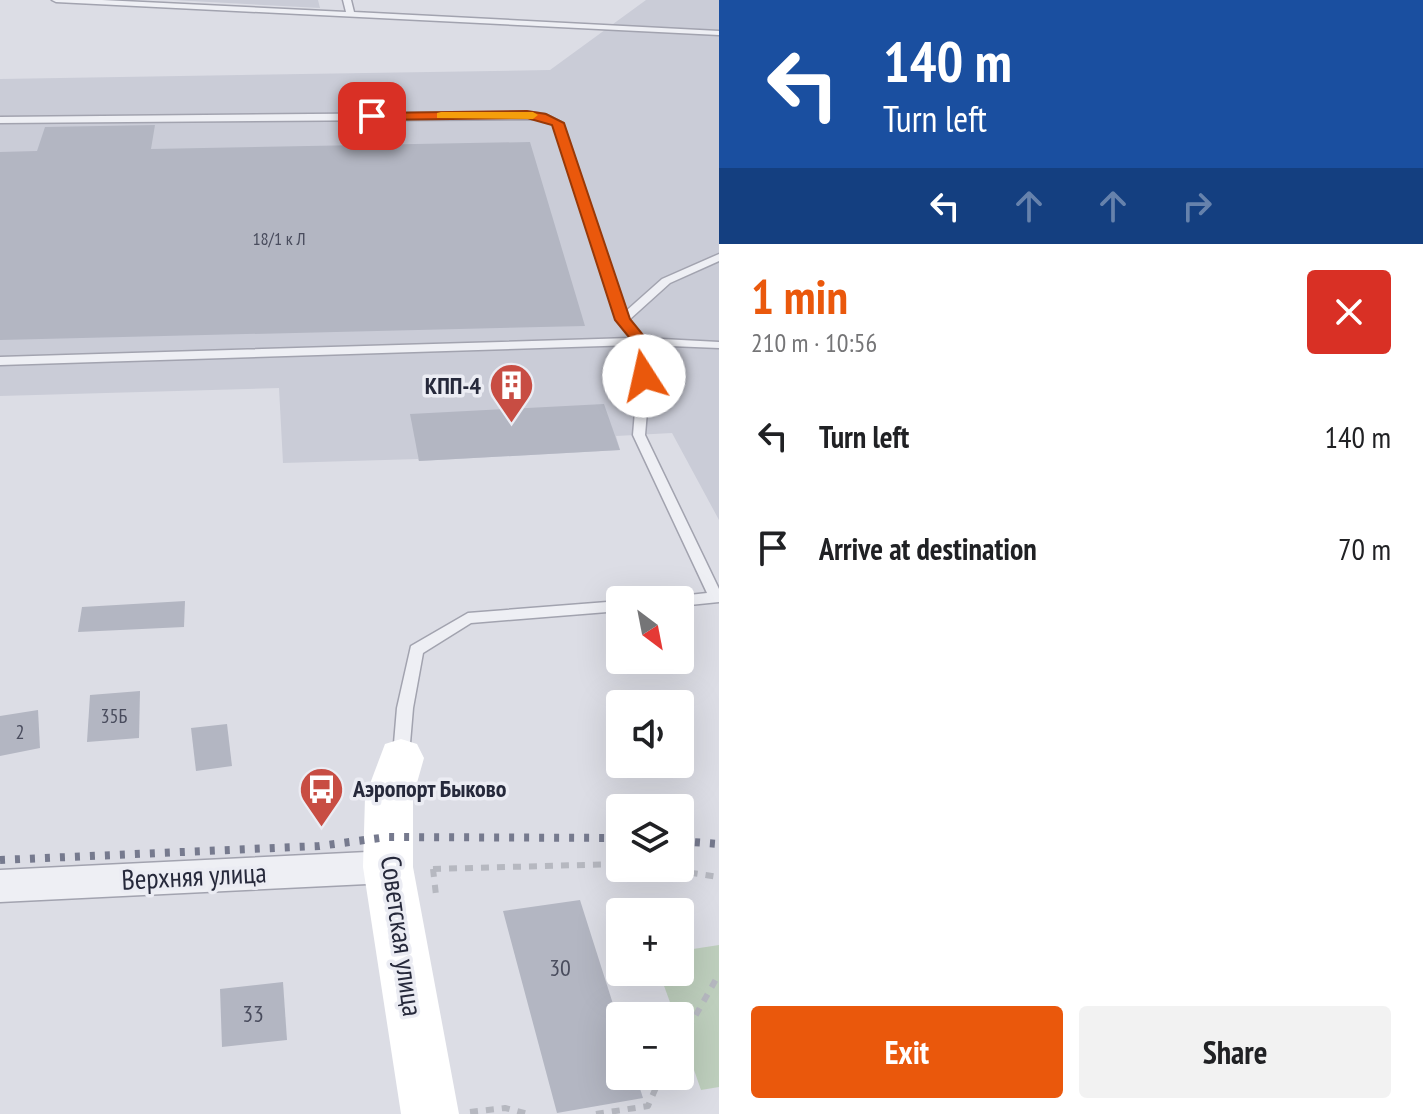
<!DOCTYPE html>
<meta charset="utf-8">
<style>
:root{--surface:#fff;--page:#f2f2f2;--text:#202124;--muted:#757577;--accent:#ea580c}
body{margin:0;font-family:"PT Sans Narrow",sans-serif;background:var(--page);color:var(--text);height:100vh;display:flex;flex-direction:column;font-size:30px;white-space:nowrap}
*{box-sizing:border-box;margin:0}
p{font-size:26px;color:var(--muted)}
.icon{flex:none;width:44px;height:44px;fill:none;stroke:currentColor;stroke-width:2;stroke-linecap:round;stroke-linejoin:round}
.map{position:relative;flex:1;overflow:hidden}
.details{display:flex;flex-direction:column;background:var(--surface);width:704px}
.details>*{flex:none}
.hud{background:#1a4fa0;color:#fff;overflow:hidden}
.needle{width:52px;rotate:148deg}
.tools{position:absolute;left:606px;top:586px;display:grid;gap:16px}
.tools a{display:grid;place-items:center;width:88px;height:88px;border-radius:8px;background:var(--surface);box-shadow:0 8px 32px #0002;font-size:40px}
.pin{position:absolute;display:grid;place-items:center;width:68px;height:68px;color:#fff;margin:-34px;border-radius:16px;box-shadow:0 4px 12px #0006}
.me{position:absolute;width:88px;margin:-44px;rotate:350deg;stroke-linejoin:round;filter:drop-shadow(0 0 6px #0008)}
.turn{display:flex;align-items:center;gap:28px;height:168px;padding:0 32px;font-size:36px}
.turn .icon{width:104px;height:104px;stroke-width:2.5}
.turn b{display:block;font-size:56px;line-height:68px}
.lanes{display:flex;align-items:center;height:76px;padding:0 32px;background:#0003;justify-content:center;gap:40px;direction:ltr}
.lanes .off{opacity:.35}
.round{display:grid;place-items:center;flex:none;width:84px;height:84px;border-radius:8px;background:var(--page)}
.overview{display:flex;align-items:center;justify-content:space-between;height:136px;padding:0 32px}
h1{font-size:48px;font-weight:700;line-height:60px;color:var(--accent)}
.action{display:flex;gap:16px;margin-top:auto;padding:16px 32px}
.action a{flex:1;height:92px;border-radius:8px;background:var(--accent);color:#fff;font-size:32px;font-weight:700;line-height:92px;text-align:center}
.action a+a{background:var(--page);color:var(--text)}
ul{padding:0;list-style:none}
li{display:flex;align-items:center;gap:24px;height:112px;padding:0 32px}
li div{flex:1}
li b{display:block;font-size:30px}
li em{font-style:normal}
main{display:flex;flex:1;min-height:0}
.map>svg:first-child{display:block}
.built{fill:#caccd7}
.green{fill:#becfbd}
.building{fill:#b3b6c2}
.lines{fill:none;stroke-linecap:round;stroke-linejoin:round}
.lane-casing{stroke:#a2a3af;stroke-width:3}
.street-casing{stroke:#a2a3af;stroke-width:3}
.path{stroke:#b6b8c0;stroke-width:6;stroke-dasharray:8 8;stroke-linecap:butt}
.lane{fill:#eeeff4;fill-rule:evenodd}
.street{fill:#eeeff4;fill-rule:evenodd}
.secondary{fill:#fff;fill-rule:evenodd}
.rail{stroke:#767a8e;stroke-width:8;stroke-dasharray:5 10;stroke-linecap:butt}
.route{fill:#ea580c;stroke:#983908;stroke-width:2}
.slow{fill:#f59e0b}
.labels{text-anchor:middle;stroke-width:7;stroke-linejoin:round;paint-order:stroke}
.far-number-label{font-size:18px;fill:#494c5d}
.number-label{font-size:20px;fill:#494c5d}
.poi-label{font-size:24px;font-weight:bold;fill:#26293b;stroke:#ebecf3;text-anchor:end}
.near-number-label{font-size:24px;fill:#494c5d}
.near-street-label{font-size:28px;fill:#26293b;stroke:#ebecf3}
</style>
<main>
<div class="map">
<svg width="719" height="1114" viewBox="0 0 719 1114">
<rect width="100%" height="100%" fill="#dcdde5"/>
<g class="built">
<path d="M172,0H318L320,8Z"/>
<path d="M646,0H719V520L672,433L616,436L620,450L419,461L418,459L283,463L279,388L0,396V79L550,70Z"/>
</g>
<path class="green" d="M719,945V1087L701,1090L680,1030V1016H675L659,972H680V951Z"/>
<g class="building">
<path d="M155,125L151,149L530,142L585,326L0,340V152L37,151L45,127Z"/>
<path d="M604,404L620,450L419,461L410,414Z"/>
<path d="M185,601L184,627L78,632L82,607Z"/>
<path d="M140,691L139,738L87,742L90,695Z"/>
<path d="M38,710L40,748L0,756V716Z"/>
<path d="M227,724L232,766L196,771L191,728Z"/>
<path d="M580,900L620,1026V1076H636L643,1098L557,1113L503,911Z"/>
<path d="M283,982L287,1040L222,1047L220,989Z"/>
</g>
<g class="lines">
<defs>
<g id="lane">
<path d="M52,0H102L346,12L343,0H351L354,12L719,31V35L56,2Z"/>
<path d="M527,112L545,114L563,123L626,311L662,279L719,254V261L670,283L629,320L643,338L719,342V348L646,345L650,376L645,435L719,589V602L680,606V600H673L680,596L707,593L633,435L638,376L635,345L0,365V357L631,338L617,320L554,125L540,119L0,123V117Z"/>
<path d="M620,601V611L471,623L423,653L413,708L409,755L407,760L401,762L395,760L393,755L397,708L411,646L468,613Z"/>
</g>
<path id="street" d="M388,851L400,856L406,867L400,878L388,883L0,902V870Z"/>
</defs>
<use href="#lane" class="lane-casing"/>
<use href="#street" class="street-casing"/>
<g class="path">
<path d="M658,868L719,877"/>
<path d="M433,869L436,895"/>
<path d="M433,869L620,864"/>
<path d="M680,1043L719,974"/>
<path d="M470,1112L505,1108L528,1114"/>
<path d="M596,1114L648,1106L661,1076"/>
</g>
<use href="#lane" class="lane"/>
<use href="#street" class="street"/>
<path class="secondary" d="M401,739L417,744L424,758L413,797V867L459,1114H401L363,867L365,797L385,744Z"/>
<g class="rail">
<path d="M680,841L719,844"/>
<path d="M0,860L319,846L388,837L620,838"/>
</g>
</g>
<path class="route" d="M527,111L546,114L564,123L630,319L648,341L649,379L644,380L636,376L633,342L615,320L552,125L527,118L372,120L366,116L372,113Z"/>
<path class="slow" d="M441,112H533L538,115L533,119L437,118V113Z"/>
<defs>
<symbol id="building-pin" viewBox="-11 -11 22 30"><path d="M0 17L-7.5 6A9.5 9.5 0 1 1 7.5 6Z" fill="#c84d43" stroke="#ebecf3"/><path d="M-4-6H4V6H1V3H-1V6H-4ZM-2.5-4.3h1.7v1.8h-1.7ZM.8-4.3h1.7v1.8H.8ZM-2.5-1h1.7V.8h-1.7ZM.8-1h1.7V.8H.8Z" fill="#fff"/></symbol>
<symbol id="bus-pin" viewBox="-11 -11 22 30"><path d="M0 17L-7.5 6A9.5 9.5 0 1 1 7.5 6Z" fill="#c84d43" stroke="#ebecf3"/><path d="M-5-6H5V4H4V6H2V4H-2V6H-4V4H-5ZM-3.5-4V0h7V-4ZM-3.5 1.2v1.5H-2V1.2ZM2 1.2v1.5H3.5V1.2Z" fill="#fff"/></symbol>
</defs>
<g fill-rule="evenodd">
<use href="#building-pin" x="486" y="360" width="51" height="69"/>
<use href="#bus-pin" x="296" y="764" width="51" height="69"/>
</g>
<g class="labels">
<g class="far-number-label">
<text x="279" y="245">18/1 к Л</text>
</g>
<g class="number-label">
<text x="114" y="723">35Б</text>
<text x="20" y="739">2</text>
</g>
<g class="poi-label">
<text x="481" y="394">КПП-4</text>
<text x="353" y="797" text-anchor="start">Аэропорт Быково</text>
</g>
<g class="near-number-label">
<text x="560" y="976">30</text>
<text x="253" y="1022">33</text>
</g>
<g class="near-street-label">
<text transform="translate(194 876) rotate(-3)" y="10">Верхняя улица</text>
<text transform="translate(402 936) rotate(82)" y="10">Советская улица</text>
</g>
</g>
</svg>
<div class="tools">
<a><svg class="needle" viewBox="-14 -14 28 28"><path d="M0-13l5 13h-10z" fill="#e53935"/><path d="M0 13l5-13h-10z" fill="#757577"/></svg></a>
<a><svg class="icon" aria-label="sound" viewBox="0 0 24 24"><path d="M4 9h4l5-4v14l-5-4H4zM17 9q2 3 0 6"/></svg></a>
<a><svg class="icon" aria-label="layers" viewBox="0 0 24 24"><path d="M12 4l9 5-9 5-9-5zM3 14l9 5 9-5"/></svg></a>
<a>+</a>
<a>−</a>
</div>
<div class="pin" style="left:372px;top:116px;background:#d93025"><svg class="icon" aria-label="arrive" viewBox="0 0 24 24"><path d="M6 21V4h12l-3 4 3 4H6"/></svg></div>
<svg class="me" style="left:644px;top:376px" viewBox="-20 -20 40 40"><circle r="19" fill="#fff"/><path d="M0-13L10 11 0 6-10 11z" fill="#ea580c"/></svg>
</div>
<section class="details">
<div class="hud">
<div class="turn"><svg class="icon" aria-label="left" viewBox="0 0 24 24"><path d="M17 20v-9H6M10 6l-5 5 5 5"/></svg><div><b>140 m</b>Turn left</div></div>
<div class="lanes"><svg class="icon" aria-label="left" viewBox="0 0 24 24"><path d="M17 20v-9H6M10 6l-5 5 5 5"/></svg><svg class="icon off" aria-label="ahead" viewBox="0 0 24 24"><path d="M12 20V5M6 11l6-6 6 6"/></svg><svg class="icon off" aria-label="ahead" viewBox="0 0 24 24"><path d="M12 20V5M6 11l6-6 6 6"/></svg><svg class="icon off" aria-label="right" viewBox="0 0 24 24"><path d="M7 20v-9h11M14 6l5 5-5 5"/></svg></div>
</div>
<div class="overview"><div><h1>1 min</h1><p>210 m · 10:56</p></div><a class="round" style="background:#d93025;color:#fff"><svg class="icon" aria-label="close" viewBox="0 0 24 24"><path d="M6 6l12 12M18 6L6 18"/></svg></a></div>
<ul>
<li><svg class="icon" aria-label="left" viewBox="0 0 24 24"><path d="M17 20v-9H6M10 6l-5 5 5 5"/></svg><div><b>Turn left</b></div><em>140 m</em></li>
<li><svg class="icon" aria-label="arrive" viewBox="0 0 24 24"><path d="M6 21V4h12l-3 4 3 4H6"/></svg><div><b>Arrive at destination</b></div><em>70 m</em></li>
</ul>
<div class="action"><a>Exit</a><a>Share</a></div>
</section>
</main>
